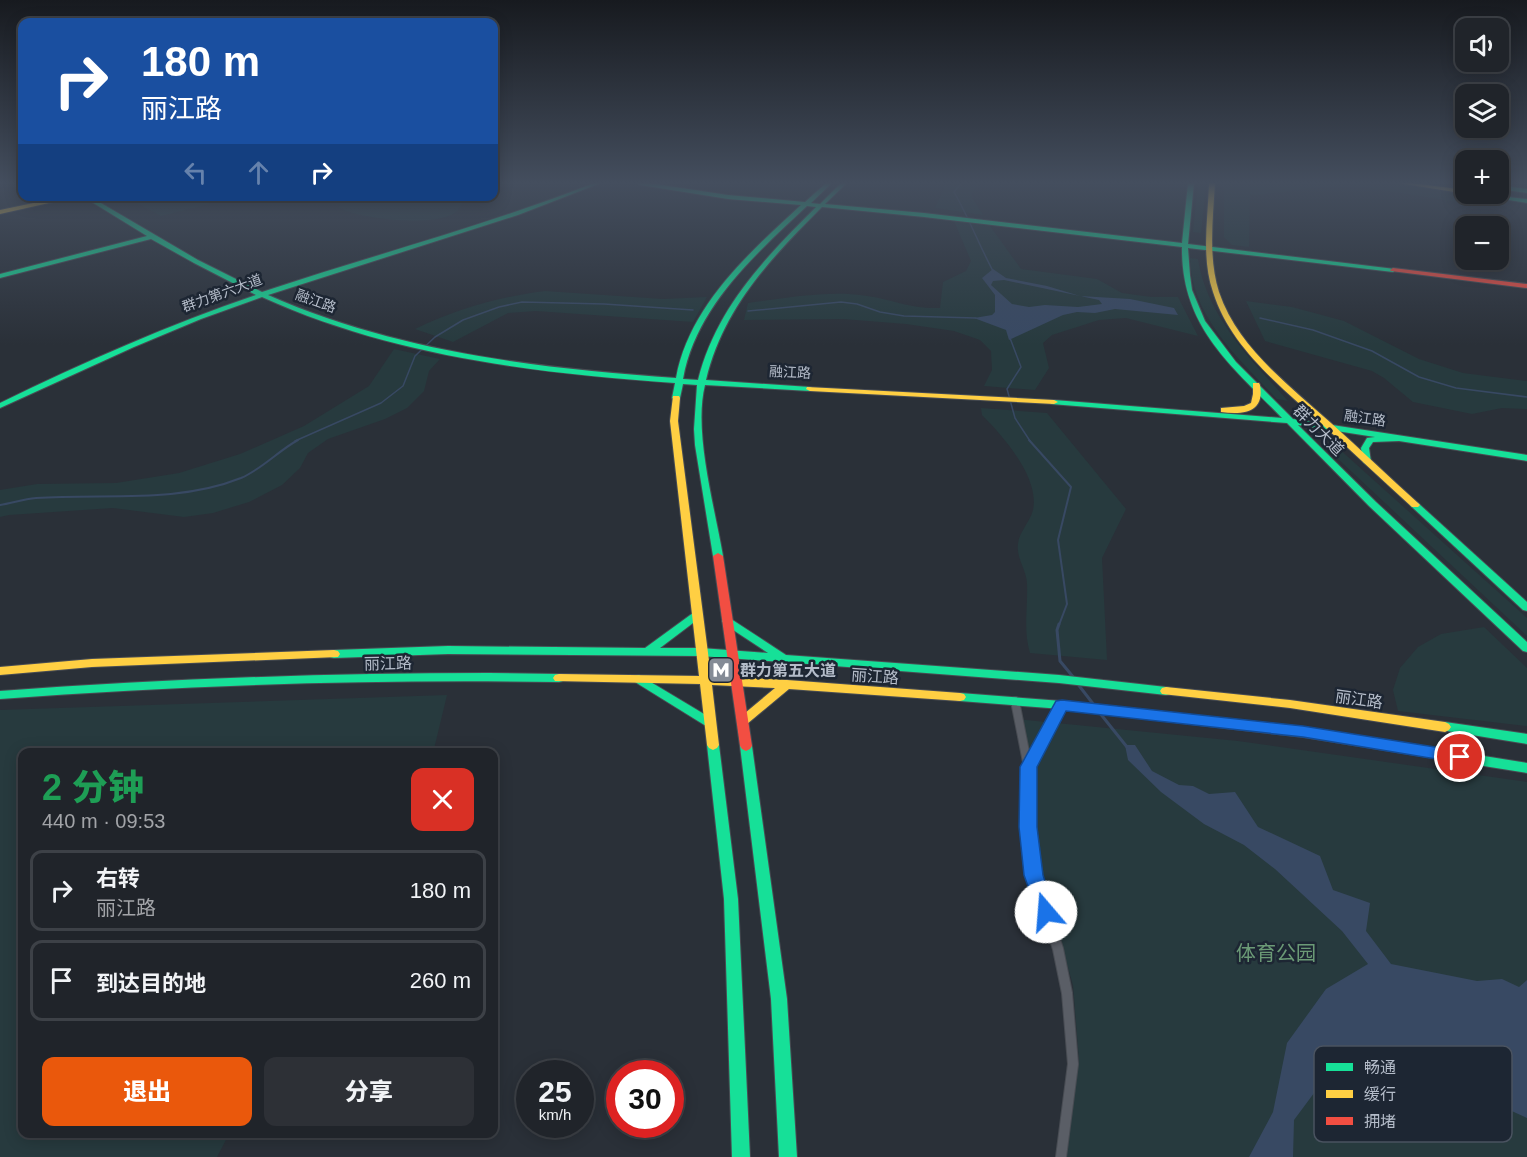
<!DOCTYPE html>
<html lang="zh">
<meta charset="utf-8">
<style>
:root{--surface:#20242a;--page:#2d3036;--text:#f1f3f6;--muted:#a2a4a8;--line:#3d4147;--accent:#ea580c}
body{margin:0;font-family:Arial,"Noto Sans SC",sans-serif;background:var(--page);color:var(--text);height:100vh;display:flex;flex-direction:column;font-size:22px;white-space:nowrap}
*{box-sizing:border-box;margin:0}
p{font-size:20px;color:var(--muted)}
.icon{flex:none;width:33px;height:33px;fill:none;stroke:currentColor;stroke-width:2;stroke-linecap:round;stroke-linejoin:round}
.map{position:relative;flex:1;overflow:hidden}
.sheet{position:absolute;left:18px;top:748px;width:480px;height:390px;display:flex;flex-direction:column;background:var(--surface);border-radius:12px;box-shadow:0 3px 15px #0003,0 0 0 2px var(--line)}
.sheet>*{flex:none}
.banner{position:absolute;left:18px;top:18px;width:480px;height:183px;border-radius:12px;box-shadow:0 3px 15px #0003,0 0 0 2px var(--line);background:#1a4fa0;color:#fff;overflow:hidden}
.controls{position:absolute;left:1455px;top:18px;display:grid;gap:12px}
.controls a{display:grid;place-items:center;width:54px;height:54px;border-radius:12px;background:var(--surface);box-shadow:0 3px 15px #0003,0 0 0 2px var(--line);font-size:30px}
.speed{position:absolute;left:516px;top:1060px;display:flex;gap:12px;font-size:30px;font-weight:700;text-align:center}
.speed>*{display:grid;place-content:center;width:78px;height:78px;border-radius:50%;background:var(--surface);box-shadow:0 3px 15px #0003,0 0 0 2px var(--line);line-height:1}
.speed small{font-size:15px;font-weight:400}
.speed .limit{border:9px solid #d22;background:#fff;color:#111}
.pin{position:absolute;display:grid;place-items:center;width:51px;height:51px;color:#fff;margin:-26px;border:3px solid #fff;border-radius:50%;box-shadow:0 2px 6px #0007}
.me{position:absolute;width:66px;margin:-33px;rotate:342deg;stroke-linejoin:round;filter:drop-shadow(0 0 4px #0008)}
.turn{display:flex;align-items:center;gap:21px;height:126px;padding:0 24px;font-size:27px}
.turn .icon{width:78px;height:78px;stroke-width:2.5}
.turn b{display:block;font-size:42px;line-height:51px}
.lanes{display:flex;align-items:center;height:57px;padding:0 24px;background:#0003;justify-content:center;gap:30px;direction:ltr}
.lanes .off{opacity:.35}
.round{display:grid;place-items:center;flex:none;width:63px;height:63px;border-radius:12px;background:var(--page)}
.head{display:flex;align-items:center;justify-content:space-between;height:102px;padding:0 24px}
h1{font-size:36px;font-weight:800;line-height:45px;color:#1e9e55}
.action{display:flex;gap:12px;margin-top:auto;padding:12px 24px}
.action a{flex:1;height:69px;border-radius:12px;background:var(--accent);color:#fff;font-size:24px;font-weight:800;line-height:69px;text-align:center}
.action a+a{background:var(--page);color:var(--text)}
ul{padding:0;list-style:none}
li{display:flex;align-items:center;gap:18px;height:81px;margin:0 12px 9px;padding:0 12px;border:3px solid var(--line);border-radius:12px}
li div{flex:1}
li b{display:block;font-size:22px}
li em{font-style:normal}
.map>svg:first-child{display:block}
.green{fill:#273a3e}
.water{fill:#384963;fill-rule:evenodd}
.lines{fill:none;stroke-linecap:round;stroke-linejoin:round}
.stream-far2{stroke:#384963;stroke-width:1.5}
.stream-far1{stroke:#384963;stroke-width:2}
.stream{stroke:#384963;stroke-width:3}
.street-far1-casing{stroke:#484c53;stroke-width:10}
.street-casing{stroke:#484c53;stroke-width:12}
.fast-casing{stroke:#484c53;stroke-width:2}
.slow-casing{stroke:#484c53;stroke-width:2}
.jam-casing{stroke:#484c53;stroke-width:2}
.street-far1{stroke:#5a5e66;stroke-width:8}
.street{stroke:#5a5e66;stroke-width:10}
.fast{fill:#16e098;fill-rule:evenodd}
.slow{fill:#ffcf43;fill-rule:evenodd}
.jam{fill:#f24e42;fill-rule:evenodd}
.route{fill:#1a73e8;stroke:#114b97;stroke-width:1.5}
.labels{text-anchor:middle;stroke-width:5;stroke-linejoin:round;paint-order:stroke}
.far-street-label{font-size:14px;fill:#b4bcc9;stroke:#1d2633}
.street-label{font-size:16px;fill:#b4bcc9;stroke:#1d2633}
.poi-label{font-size:16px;font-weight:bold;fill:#b4bcc9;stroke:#1d2633;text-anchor:start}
.near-park-label{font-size:20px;fill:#6b9a76;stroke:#1d2633}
.key{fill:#1d2633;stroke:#4a5360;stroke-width:1.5}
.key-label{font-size:16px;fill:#b4bcc9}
</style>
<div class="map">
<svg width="1527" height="1157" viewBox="0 0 1527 1157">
<rect width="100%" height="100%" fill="#2a3038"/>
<g class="green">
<path d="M946,183H980L976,185L971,196L983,215L935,208Z"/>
<path d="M1198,183H1206L1201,233L1193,232Z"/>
<path d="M1224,183H1390L1476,195L1475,205L1345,184L1250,196L1249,247L1232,245L1224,237Z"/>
<path d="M351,196H443L464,201C461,204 460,209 456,212C435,228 361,219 339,208L341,202Z"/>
<path d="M195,197L210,204L161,216L131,200L148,197Z"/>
<path d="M954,221L990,226L1021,269L1097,279L1122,293L1151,297H1178L1198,336L1126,318L1099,320L1052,335L1043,343L1049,368L1035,390L984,386L992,370L991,351L980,340L954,331L906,324L843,319L744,320L748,303C787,298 828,290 867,296C895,300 910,309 940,308L943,282L966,271L971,261Z"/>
<path d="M1190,258L1198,259C1207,317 1251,359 1288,401L1277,399C1240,360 1191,317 1190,258Z"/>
<path d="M545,291L663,299L707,297L693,322L536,311L508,313L453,342L415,329C457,309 498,297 545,291Z"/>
<path d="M1246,301L1292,307L1344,321L1419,359L1463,373L1527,381V409L1502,408L1472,414L1413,402L1384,378L1372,371L1265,341Z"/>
<path d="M394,349L440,359L429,371L424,391L407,408L385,419L328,439L308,453L300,468L282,485L249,502L213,513L184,517L113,508L9,515L0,517V490L37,484L116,483L179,473L240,454L304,426L369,386Z"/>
<path d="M981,408L1047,413L1126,509L1102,558L1107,660L1030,653C1023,630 1028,608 1027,584C1027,571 1016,558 1018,544C1019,532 1030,522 1033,510C1040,478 1003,436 982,415Z"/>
<path d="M1321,443L1337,447L1527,618V636Z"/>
<path d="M1484,627L1527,668V726L1398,711L1393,690L1400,668L1418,647L1441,634Z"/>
<path d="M447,695L433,753H22V1134H229L217,1157H0V710Z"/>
<path d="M1015,719L1238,741L1527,782V1157H1056L1079,1060L1073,985L1038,864Z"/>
</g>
<g class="water">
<path d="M993,269L1006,278L1047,286L1080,296L1130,299L1174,308L1178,315L1115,309L1095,313L1077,312L1063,315L1009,340L1006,330L974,318L992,315L995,312V295L982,278ZM1004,280L1099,300L1102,304L1078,307L1045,305L1029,307L1012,304L991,285L993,281Z"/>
<path d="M1125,745H1135L1152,771L1179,785L1193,786L1209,794L1235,792L1258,827L1320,856L1333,890L1370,903L1366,931L1391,964L1477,981L1502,979L1519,987L1527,980V1118L1483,1098L1320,1085L1294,1120L1293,1157H1249L1273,1112L1287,1043L1326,989L1368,964L1342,931L1275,869L1244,845L1204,824L1161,792L1128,760Z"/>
</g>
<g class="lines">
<g class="stream-far2">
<path d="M961,183L954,192C969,218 979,245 993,271"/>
<path d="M748,311L841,302L857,304L880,312L904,316L976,318"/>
<path d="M1260,318L1313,330L1372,351L1419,377L1456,388L1527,397"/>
<path d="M1010,338L1021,367L1007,389L1015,418L1030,441"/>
<path d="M295,441L381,403L403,386L415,356L435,337L463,320L499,307L522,302L604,304L693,310"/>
</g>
<g class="stream-far1">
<path d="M1029,440L1071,487L1058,540L1067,604L1059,625"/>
<path d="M0,505C12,503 24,499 36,498C104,493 176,504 241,478C262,469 278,451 298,440"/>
</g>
<g class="stream">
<path d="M1059,624L1057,630L1060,661L1074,678"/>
<path d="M1077,683L1094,705"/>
<path d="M1099,712L1127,747"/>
</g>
<defs>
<g id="street-far1">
<path d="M1015,701L1028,767L1062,705"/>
<path d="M1028,767V827L1032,859"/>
</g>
<path id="street" d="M1032,858L1034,875L1058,949L1067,993L1073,1064L1061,1157"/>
<g id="fast">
<path d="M594,183H601L518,215L268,295C397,352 537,368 676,378C689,306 749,253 801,205L728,199L640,185L637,183H649L728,195L805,202L826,183H832L811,203L820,204L841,183H847L825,204L924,213L1182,243L1188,183H1194L1188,244L1395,269L1396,270L1393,272L1188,248L1190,275L1192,290L1205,321L1236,362L1293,419L1527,455V461L1399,441L1373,442L1369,448L1371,462L1367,465L1363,462L1361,448L1367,438L1375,437L1298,425L1376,502L1527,642V652L1523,651L1369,506L1287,423L1051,404L1050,402L1054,400L1282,418C1231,365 1181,327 1182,247L924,217L822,207C771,258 723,308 706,380L810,387L814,389L810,391L705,385C693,432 715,508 723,556L718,559L713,556L695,445L694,429L697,385L683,384L680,398L676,400L672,398L675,383C534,373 392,356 262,297L201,319L134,347L0,408V403C84,362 168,325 256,295L194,263L151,239L0,278V274L147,236L82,196H89L198,260L262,292C373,255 485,226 594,183ZM807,206L816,207C765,258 716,308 698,380L683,379C696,306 756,254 807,206Z"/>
<path d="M1498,185L1527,189V193L1498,189Z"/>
<path d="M1470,194H1482L1527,199V203Z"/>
<path d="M1415,502L1418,503L1527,602V611L1523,610L1412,507L1410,505Z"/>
<path d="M697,611L702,615L701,617L660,648H701L768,653L724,624L722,621L724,618L728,617L786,655L1059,675L1166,687L1170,688L1172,691L1170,694L1166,695L1059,683L701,656L448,654L334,658L330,657L328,654L330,651L334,650L448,646L645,648L693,613Z"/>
<path d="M489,673L559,674L563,675L565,678L563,681L559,682C372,679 186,685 0,699V691C163,679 326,673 489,673Z"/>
<path d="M639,675L714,720L716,723L714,726L710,727L706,726L635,682L633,679L635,676Z"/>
<path d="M960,693L1062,701L1303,727L1527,763V773L1303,737L1062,709L960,701L956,700L954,697L956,694Z"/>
<path d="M1445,722L1527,734V744L1441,730L1439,727L1441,724Z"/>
<path d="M713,740L717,742L719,745L738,899L750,1157H732L724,899L707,745L709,742Z"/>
<path d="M746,741L750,743L752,746L787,999L797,1157H779L771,999L740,746L742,743Z"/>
</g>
<g id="slow">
<path d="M1209,183H1215C1213,219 1208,257 1219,292C1238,348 1289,385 1331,423C1360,449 1389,477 1418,503L1420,505L1418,507H1412C1382,480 1354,453 1325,427C1282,387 1231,349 1213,292C1201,257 1208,219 1209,183Z"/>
<path d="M1398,183H1411L1466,190L1467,194Z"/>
<path d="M67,196H80L0,214V210Z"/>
<path d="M1253,383H1259L1260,385C1265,413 1243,415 1221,412V408L1244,406L1251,403L1253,394Z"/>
<path d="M807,387L1054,400L1058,402L1054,404L810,391L806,389Z"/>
<path d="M673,396H679L680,398L678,421L711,676L787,680L960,693L964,694L966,697L964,700L960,701L789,689L747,724H739L737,721L739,718L775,688L712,685L719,745L717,748L713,750L709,748L707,745L700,684L555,681L553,678L555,675L559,674L699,676L670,421Z"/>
<path d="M334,650L338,651L340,654L338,657L92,667L0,675V667L92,659Z"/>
<path d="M1166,687L1290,700L1445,722L1449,724L1451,727L1449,730L1445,732L1290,708L1162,694L1160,691L1162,688Z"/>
</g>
<g id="jam">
<path d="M1393,268L1527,284V288L1391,271L1390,270Z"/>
<path d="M718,553L723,556L752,746L750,749L746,751L742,749L740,746L713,556Z"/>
</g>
</defs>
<use href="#street-far1" class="street-far1-casing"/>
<use href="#street" class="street-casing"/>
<use href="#fast" class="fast-casing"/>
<use href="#slow" class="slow-casing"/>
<use href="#jam" class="jam-casing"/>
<use href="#street-far1" class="street-far1"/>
<use href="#street" class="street"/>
<use href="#fast" class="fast"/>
<use href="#slow" class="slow"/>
<use href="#jam" class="jam"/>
</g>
<linearGradient id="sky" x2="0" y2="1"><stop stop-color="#171a1f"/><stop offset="0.53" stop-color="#444e5e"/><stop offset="1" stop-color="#444e5e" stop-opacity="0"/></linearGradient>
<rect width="1527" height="345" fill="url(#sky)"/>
<path class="route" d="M1062,700L1303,726L1460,751L1466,752L1468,757L1466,761L1460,763L1303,737L1066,711L1037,767V827L1043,875L1055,912L1053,918L1046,921L1039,918L1024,875L1019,827L1020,767L1056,701Z"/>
<defs>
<symbol id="metro-square" viewBox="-11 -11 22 22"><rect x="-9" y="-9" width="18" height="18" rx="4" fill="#848b96" stroke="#1d2633"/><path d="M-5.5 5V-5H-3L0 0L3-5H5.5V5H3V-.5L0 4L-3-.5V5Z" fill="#fff"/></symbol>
</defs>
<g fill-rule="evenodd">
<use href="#metro-square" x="706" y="655" width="30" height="30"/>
</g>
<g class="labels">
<g class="far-street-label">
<text transform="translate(222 293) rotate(-20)" y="5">群力第六大道</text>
<text transform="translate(316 301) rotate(20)" y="5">融江路</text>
<text transform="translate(790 372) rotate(3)" y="5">融江路</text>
<text transform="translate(1365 418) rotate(8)" y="5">融江路</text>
</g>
<g class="street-label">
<text transform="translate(1319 430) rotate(45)" y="6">群力大道</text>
<text transform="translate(388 663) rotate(-1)" y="6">丽江路</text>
<text transform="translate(875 676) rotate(4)" y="6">丽江路</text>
<text transform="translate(1359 699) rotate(8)" y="6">丽江路</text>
</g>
<g class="poi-label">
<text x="740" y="676">群力第五大道</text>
</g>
<g class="near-park-label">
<text x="1276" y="960">体育公园</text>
</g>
</g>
<rect x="1314" y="1046" width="198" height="96" rx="9" class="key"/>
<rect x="1326" y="1063" width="27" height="8" fill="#16e098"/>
<rect x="1326" y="1090" width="27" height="8" fill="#ffcf43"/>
<rect x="1326" y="1117" width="27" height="8" fill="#f24e42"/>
<g class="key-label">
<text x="1364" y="1073">畅通</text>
<text x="1364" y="1100">缓行</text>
<text x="1364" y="1127">拥堵</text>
</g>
</svg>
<div class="controls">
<a><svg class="icon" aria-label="sound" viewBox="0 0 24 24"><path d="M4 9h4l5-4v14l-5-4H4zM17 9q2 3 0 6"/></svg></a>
<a><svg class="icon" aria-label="layers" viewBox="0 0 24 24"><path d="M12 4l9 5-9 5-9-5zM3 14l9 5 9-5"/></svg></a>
<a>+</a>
<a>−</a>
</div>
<div class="speed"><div>25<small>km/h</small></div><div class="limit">30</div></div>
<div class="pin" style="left:1460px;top:757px;background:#d93025"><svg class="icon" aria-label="arrive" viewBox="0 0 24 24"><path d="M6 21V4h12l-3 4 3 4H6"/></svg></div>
<svg class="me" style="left:1046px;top:912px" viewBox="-20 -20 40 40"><circle r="19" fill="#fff"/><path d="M0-13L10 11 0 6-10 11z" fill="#1a73e8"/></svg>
<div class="banner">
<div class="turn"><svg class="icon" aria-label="right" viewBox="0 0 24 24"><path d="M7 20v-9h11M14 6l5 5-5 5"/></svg><div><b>180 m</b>丽江路</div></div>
<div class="lanes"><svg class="icon off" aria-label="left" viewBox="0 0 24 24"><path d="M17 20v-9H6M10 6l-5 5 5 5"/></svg><svg class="icon off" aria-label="ahead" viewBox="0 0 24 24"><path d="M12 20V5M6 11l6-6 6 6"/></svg><svg class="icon" aria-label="right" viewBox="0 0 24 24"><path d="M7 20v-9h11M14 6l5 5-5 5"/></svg></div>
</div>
<section class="sheet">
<div class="head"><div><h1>2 分钟</h1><p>440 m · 09:53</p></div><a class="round" style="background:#d93025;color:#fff"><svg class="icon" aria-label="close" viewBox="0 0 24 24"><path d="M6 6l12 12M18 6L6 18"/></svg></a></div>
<ul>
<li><svg class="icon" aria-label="right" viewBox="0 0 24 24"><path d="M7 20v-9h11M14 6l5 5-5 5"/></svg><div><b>右转</b><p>丽江路</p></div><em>180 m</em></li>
<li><svg class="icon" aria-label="arrive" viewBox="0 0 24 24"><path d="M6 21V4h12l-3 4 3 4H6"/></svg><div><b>到达目的地</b></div><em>260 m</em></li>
</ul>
<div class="action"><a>退出</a><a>分享</a></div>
</section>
</div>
